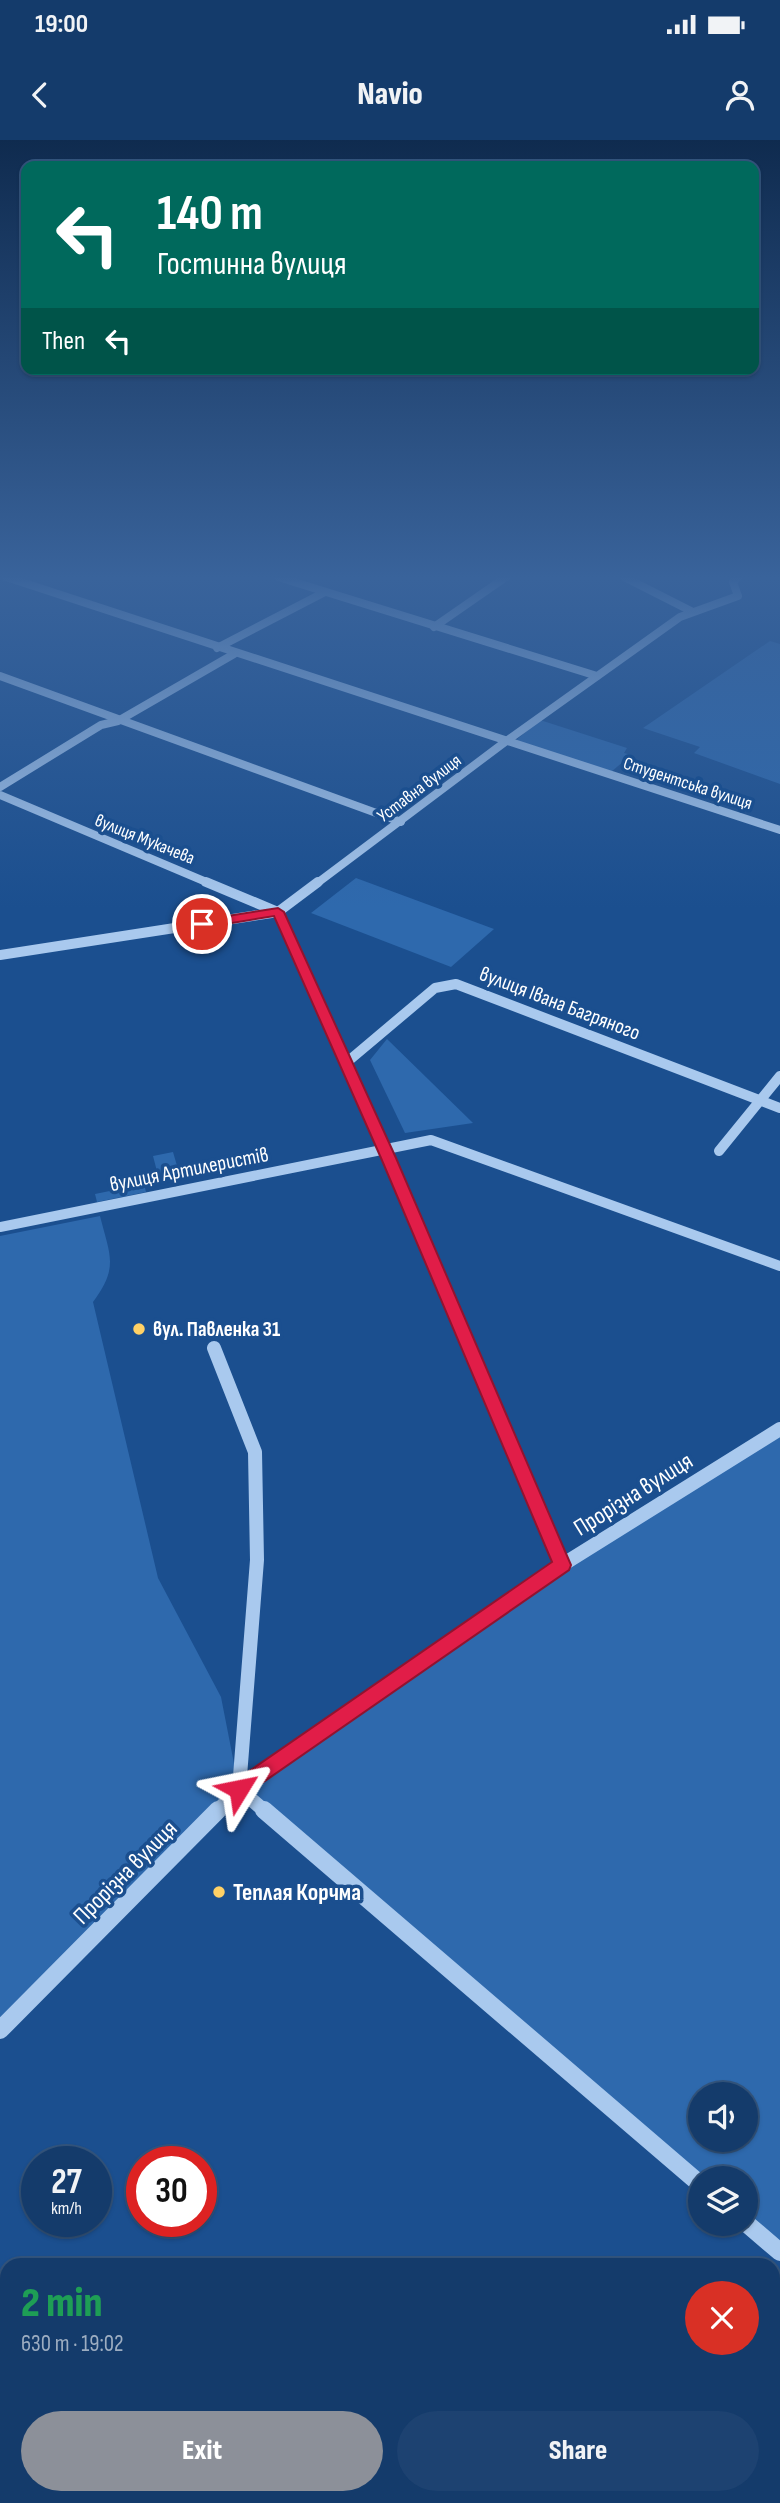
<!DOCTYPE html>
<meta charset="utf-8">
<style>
:root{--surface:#143b6b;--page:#1d4271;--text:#f1f3f6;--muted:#9dadc1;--line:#33557e;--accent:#8c9099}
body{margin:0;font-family:"Sofia Sans Condensed",sans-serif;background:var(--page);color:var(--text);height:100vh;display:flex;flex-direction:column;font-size:26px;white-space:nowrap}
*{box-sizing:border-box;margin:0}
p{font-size:23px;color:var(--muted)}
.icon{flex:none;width:38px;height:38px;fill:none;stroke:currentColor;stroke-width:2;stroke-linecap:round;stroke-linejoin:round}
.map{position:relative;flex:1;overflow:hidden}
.drawer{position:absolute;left:0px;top:2118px;width:780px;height:247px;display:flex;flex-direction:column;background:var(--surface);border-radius:21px 21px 0 0;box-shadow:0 2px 5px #0004,0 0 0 2px var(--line)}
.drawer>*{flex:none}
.hud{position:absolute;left:21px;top:21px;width:738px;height:214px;border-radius:14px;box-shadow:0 2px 5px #0004,0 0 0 2px var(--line);background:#00695c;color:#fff;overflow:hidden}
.controls{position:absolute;left:688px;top:1942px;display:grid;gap:14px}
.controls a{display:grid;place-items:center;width:70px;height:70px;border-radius:50%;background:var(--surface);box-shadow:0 2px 5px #0004,0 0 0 2px var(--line);font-size:35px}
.speed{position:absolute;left:21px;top:2006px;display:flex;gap:14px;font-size:35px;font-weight:700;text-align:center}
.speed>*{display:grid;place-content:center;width:91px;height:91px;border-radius:50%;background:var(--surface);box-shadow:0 2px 5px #0004,0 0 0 2px var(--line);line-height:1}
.speed small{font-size:18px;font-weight:400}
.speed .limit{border:10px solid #d22;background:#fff;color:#111}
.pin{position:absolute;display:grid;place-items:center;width:60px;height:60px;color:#fff;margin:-30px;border:4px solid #fff;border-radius:50%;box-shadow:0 2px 7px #0007}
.me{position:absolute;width:77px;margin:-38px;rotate:55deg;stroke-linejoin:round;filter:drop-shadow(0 0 5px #0008)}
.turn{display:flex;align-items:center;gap:24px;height:147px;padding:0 21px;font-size:32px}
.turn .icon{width:91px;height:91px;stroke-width:2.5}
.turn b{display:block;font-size:49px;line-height:60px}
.then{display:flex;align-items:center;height:66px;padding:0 21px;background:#0003;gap:14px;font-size:26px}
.round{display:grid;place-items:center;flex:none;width:74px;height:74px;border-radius:37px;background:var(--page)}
.summary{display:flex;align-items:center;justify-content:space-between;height:119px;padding:0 21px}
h1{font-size:42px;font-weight:800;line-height:52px;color:#1e9e55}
.action{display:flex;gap:14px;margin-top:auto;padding:14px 21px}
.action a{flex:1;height:80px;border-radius:42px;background:var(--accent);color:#fff;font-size:28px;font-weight:800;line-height:80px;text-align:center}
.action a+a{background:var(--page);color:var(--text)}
.status{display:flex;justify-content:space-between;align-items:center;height:49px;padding:0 35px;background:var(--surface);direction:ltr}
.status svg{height:19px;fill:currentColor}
header{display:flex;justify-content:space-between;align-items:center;height:91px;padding:0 21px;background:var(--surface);font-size:32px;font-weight:800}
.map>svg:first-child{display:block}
.green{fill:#2e69ad;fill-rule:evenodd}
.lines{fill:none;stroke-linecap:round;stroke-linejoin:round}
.minor-far3{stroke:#a9c9ee;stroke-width:8}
.minor-far2{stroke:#a9c9ee;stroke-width:10}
.minor-far1{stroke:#a9c9ee;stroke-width:14}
.minor{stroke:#a9c9ee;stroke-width:18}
.route{fill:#e11d48;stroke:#92132f;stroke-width:2}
.poi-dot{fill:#ffd166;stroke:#1b4f8f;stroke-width:2.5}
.labels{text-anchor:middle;stroke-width:7;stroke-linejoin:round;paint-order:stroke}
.far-street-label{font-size:18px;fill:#fff;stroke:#1b4f8f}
.street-label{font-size:21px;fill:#fff;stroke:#1b4f8f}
.poi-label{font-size:21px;font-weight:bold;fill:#fff;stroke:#1b4f8f;text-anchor:start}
.near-street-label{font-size:24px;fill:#fff;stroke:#1b4f8f}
.near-poi-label{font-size:24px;font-weight:bold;fill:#fff;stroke:#1b4f8f;text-anchor:start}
</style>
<div class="status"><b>19:00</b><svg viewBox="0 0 49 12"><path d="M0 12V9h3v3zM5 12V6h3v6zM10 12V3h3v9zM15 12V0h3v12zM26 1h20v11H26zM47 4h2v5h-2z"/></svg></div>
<header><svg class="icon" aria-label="back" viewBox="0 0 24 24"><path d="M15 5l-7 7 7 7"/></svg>Navio<svg class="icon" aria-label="person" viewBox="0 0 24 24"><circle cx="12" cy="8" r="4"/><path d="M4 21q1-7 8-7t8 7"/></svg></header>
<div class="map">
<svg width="780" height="2363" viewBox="0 0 780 2363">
<rect width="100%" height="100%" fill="#1b4f8f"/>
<g class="green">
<path d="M770,501L780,504V644L694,613L700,607L643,588Z"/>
<path d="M540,580L627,608L624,613L631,615L611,632L515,601Z"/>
<path d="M356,738L494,789L451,827L311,773Z"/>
<path d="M387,899L473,983L405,993L370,920Z"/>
<path d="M173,1012L180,1036L227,1028L228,1031L160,1043L153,1016Z"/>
<path d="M144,1044L146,1052L97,1062L95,1054Z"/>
<path d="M100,1076C110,1116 119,1127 93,1162L158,1438L221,1557L239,1649L562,1425L780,1289V2112L746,2083V2039H700L239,1650L0,1890V1096ZM700,1955H746V2000H700Z"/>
</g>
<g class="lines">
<g class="minor-far3">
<path d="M6,437L780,690"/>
<path d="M278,437L597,536"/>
<path d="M624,437L691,471"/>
<path d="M434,487L506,437"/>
<path d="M217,508L325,452"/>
<path d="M0,536L401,682"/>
<path d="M0,647L101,585L118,581L234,514"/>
<path d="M0,655L211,744"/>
<path d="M316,744L505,602L680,477L738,456L733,442L738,437"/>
</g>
<g class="minor-far2">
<path d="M206,742L278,772"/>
<path d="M278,772L443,1145"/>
<path d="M0,815L278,772L318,742"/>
<path d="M346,923L435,848L456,844L780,968"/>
<path d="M719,1011L780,936"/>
<path d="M0,1087L431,1000L780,1126"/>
</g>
<g class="minor-far1">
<path d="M442,1143L562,1425"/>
<path d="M214,1208L255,1312L257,1420L239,1649L266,1672"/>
<path d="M216,1672L239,1649L562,1425L780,1289"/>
</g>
<g class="minor">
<path d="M264,1670L700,2044"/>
<path d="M0,1890L218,1670"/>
<path d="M746,2083L780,2112"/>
</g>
</g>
<linearGradient id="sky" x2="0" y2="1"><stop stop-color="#0f2b4f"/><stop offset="0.57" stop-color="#39639b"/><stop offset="1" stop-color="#39639b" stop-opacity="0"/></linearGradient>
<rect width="780" height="768" fill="url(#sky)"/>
<path class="route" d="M278,768L284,772L396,1018L571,1425L569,1430L239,1659L232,1656L229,1649L232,1643L552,1422L381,1018L274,776L202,788L196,784L202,780Z"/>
<g class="poi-dot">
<circle cx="139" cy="1189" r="7"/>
<circle cx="219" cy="1752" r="7"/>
</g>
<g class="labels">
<g class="far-street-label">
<text transform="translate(688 643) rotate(18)" y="6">Студентська вулиця</text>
<text transform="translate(419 648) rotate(-37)" y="6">Уставна вулиця</text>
<text transform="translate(145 699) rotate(22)" y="6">вулиця Мукачева</text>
</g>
<g class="street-label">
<text transform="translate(560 863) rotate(21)" y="7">вулиця Івана Багряного</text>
<text transform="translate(189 1029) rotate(-11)" y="7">вулиця Артилеристів</text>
</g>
<g class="poi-label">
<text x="153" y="1196">вул. Павленка 31</text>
</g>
<g class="near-street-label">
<text transform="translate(633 1354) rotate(-32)" y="8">Прорізна вулиця</text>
<text transform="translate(125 1732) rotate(-45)" y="8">Прорізна вулиця</text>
</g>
<g class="near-poi-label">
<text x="233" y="1760">Теплая Корчма</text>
</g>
</g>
</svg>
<div class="controls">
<a><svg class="icon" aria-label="sound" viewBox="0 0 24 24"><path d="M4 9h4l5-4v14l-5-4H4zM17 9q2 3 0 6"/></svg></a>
<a><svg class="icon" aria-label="layers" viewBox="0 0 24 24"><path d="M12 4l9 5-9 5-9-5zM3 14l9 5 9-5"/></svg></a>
</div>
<div class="speed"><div>27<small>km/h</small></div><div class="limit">30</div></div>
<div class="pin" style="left:202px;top:784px;background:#d93025"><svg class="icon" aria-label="arrive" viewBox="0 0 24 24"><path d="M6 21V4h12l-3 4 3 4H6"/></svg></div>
<svg class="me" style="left:239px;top:1649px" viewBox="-20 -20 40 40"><path d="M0-17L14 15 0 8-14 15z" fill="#e11d48" stroke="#fff" stroke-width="4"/></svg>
<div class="hud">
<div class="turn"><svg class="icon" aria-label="left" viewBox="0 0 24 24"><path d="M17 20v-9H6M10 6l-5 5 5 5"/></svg><div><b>140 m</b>Гостинна вулиця</div></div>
<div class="then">Then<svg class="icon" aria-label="left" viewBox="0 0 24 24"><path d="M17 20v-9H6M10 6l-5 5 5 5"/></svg></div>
</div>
<section class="drawer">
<div class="summary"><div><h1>2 min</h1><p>630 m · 19:02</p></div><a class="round" style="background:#d93025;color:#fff"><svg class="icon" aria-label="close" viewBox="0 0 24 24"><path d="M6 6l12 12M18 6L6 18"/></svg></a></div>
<div class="action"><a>Exit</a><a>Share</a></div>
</section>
</div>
